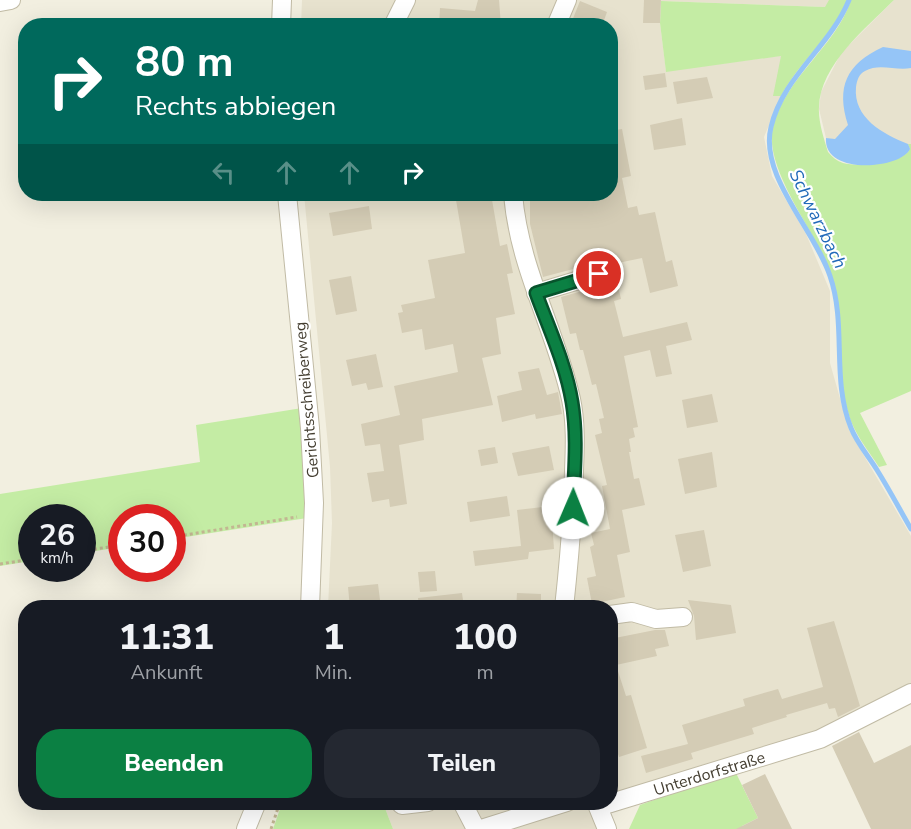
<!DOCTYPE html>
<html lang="de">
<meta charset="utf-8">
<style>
:root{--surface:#171b24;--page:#242831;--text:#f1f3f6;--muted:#9ea1a6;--accent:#0b8043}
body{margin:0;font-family:"Nunito Sans",sans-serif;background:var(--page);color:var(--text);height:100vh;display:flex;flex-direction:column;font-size:22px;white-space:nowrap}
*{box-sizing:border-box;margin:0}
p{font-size:20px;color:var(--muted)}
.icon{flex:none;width:33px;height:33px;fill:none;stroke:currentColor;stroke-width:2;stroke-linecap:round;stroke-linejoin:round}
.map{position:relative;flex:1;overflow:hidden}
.details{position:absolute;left:18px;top:600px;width:600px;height:210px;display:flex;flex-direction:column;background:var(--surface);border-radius:24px;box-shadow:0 6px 24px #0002}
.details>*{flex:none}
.top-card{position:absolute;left:18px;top:18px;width:600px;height:183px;border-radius:24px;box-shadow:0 6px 24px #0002;background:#00695c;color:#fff;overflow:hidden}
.speed{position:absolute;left:18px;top:504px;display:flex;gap:12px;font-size:30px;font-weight:700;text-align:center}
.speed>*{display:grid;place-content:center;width:78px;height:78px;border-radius:50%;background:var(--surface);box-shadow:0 6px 24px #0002;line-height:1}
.speed small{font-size:15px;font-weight:400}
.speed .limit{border:9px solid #d22;background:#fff;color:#111}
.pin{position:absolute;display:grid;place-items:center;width:51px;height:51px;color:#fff;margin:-26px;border:3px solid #fff;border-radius:50%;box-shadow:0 2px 6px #0007}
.me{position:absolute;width:66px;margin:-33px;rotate:1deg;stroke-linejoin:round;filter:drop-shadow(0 0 4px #0008)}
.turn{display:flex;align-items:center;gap:21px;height:126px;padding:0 18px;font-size:27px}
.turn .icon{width:78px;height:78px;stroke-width:2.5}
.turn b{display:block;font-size:42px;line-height:51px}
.lanes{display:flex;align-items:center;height:57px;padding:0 18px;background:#0003;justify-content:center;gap:30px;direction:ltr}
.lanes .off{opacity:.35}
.eta{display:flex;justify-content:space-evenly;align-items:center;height:102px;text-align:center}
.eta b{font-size:36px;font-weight:800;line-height:42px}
.cta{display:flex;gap:12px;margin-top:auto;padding:12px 18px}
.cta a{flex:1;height:69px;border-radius:24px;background:var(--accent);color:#fff;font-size:24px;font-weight:800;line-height:69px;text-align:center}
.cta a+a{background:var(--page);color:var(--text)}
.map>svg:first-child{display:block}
.residential{fill:#e7e2ce}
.green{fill:#c4eca4}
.water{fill:#95c5f7}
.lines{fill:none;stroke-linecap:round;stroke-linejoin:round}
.stream{stroke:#95c5f7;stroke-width:5}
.building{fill:#d4ccb5}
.minor-casing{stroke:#c1bba5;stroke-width:20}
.path{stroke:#c2b692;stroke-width:3;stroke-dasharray:3 3;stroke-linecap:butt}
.minor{stroke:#fff;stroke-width:18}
.route-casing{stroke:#07532c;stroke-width:15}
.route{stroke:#0b8043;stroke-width:10}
.labels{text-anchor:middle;stroke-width:4.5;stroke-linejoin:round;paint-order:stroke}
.street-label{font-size:16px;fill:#443e31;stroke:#fff}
.water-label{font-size:18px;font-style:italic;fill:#216ab9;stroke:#fff}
</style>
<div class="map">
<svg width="911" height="829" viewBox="0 0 911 829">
<rect width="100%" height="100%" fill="#f2efe0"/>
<g class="residential">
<path d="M302,0H845L841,14L825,7L661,1L660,23L666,71L794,54L788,80L764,137L772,176L806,234L830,291V363L849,430L911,536V688L818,736L611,799L607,829H393L383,803L610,802V608L328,607L332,523L330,467L304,194H610V26H301Z"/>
<path d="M894,0H911V170L905,172L826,138L819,109L821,92L841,53Z"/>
</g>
<g class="green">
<path d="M829,0H847C832,37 799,62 781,96H773L781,56L666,72L660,23L661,1L825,7Z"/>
<path d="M851,0H894C866,28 820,65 819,107C818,121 824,139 828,152C832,157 837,161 843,163C858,167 903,164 910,149L908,144H911V391L860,413L887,465L879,467C868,450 853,432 848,412C835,368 847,320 832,277C818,234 763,170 773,127C786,76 835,48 851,0Z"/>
<path d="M302,408L307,518L173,539L172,518H122L121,547L83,553L82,518H32L31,561L0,566V494L200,462L196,425Z"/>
<path d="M735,771L758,818L742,826L743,829H629L640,805Z"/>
<path d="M282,803H383L393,829H273Z"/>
</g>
<path class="water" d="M883,47L911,51V68C896,71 879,63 865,71C859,74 857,80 856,87C853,118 883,134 908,144L910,149C901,169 823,176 826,138L835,139L848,125C836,87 846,64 883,47Z"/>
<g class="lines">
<path class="stream" d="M849,0C830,47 783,76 771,127C759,176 815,230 830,276C847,325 831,379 851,428C857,443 869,457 877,470C889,489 900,510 911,529"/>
</g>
<g class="building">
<path d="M478,0H499L501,26H439L440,8L475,11Z"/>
<path d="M644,0H661L660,23H643Z"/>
<path d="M580,1L607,12L602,26H584L572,21Z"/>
<path d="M665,73L667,87L645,90L643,76Z"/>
<path d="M707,77L713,98L677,104L673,82Z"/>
<path d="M682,118L686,145L654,150L650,125Z"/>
<path d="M622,129L631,176L622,178L628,208L637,206L639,215L655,212L666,262L672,260L678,286L650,293L642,258L613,264L621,299L614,301L623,337L687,322L692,340L666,346L672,374L656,377L650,350L624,356L638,427L633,428L635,437L629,439L631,452H629L634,479L639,478L645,505L622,510L630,552L617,555L625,597L592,604L587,578L596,576L590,547L594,545L591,533L610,529L602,486L607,485L595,435L602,433L599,419L604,418L596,384L592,385L583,350H580L576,333L570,334L561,297L603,285L610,277V271L606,265L596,263L543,277L530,224V194H610V131Z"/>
<path d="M455,194H491L500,246L507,244L513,273L507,274L515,314L496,318L501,354L482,358L493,405L422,419L424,440L399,445L407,504L390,507L389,499L372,502L367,473L384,471L380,444L365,446L361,424L400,415L394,386L458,372L453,344L425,350L422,329L402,333L398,313L403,312L401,305L435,298L428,260L465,253Z"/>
<path d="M369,206L372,229L333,236L329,213Z"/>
<path d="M351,276L357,311L336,315L329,280Z"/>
<path d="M376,354L383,387L368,390L366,383L352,386L346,360Z"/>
<path d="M539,368L547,395L558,392L562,414L536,419L535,414L502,422L497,396L522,390L518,372Z"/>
<path d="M712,394L718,422L687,428L682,400Z"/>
<path d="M549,446L554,470L518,476L512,453Z"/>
<path d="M495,447L498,463L481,466L478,450Z"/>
<path d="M712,452L717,487L685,494L678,459Z"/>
<path d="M507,496L510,516L470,522L467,502Z"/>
<path d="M551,506L554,549L529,552L528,559L475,566L473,551L521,546L517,510Z"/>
<path d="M704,530L711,566L683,572L675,535Z"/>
<path d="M435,571L437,591L420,592L418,572Z"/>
<path d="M378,584L381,608H350L348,587Z"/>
<path d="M462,593L464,608H419L418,598Z"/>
<path d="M517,593L541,594V608H516Z"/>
<path d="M688,600L731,605L736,633L696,640L694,616Z"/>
<path d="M834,621L860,706L838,717L835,708L829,709L827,703L786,715L787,717L752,728L754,734L691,753L693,759L646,773L641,756L688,744L682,725L745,706L743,699L778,689L782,699L823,687L807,628Z"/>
<path d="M655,630H665L669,646L655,649L657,656L616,665L626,696L631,695L647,748L619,757L610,730V639Z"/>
<path d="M859,732L874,763L911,745V829H871L832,746Z"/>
<path d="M765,774L792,829H736L758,818L742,785Z"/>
</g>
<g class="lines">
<defs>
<g id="minor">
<path d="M0,2L11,0"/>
<path d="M281,26L282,0"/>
<path d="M393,26L406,0"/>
<path d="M556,26L567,0"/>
<path d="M287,194L310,428L314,503L310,608"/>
<path d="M513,194C519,268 555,328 571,399C576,422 575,447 574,471C573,517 569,562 564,608"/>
<path d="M536,293L599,274"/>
<path d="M610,615L632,612L656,619L683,617"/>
<path d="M399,802L402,805L428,802"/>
<path d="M462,802L476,829"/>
<path d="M246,829L257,802"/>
<path d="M481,829L567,802"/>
<path d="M607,829L598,807L820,739L911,693"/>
</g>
</defs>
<use href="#minor" class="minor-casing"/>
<g class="path">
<path d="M172,537L297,517"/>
<path d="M82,551L122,545"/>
<path d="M0,564L32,559"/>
<path d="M271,829L280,802"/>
</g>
<use href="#minor" class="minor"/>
</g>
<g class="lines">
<defs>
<path id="route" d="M573,508C574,473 578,437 572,402C566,365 549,329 536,293L599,274"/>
</defs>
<use href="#route" class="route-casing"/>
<use href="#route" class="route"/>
</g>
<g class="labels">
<g class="street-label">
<text transform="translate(306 400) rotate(-95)" y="6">Gerichtsschreiberweg</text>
<text transform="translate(709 773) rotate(-17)" y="6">Unterdorfstraße</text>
</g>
<g class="water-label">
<text transform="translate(818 219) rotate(64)" y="6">Schwarzbach</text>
</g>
</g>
</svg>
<div class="speed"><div>26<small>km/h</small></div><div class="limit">30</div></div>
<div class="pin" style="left:599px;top:274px;background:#d93025"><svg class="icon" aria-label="arrive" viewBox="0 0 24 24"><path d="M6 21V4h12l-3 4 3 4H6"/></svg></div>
<svg class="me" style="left:573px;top:508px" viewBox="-20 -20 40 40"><circle r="19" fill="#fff"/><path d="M0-13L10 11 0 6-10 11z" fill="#0b8043"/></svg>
<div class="top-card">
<div class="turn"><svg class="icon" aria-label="right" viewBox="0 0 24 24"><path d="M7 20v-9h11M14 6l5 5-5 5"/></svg><div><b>80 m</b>Rechts abbiegen</div></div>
<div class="lanes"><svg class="icon off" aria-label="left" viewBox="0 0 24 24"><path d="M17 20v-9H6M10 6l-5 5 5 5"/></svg><svg class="icon off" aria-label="ahead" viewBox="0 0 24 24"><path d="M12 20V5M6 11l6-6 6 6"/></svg><svg class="icon off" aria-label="ahead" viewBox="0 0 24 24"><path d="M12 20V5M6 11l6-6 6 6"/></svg><svg class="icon" aria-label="right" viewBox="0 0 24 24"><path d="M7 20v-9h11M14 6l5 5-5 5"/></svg></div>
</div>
<section class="details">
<div class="eta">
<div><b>11:31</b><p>Ankunft</p></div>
<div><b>1</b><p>Min.</p></div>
<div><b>100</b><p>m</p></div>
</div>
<div class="cta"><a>Beenden</a><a>Teilen</a></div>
</section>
</div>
